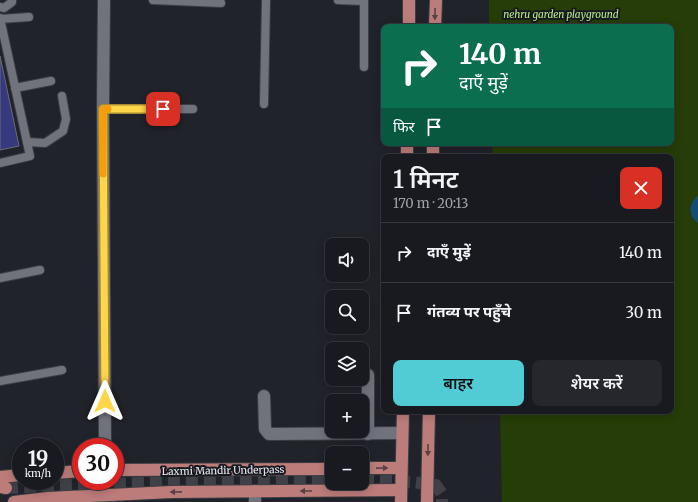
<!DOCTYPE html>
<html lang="hi">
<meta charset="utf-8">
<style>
:root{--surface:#191a20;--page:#26272d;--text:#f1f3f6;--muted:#9fa1a5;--line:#37383e;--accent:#51ccd4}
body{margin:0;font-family:Merriweather,"Noto Sans Devanagari",serif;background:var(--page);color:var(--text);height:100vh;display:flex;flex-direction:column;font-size:15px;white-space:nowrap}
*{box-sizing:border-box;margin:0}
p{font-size:13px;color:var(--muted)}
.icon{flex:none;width:22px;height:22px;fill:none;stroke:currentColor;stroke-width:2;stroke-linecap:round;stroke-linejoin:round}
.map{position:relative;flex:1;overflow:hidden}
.panel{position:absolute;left:381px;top:154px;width:293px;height:260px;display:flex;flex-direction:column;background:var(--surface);border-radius:8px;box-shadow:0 2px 10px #0003,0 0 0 1px var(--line)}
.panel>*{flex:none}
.hud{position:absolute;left:381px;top:24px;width:293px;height:122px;border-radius:8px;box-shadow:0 2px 10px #0003,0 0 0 1px var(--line);background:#0b6e4f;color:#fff;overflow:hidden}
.fabs{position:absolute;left:325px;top:238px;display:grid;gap:8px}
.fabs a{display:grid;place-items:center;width:44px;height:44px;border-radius:8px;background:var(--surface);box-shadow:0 2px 10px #0003,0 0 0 1px var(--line);font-size:20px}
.speed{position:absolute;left:12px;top:438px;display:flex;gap:8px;font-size:20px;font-weight:700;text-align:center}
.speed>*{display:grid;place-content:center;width:52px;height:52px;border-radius:50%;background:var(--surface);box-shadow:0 2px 10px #0003,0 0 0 1px var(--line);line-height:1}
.speed small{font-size:10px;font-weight:400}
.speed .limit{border:6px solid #d22;background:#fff;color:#111}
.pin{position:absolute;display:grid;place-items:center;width:34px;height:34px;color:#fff;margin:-17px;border-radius:8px;box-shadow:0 2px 6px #0006}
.me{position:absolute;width:44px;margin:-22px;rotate:0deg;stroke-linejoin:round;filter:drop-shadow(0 0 3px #0008)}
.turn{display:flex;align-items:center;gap:14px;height:84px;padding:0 12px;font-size:18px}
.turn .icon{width:52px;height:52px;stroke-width:2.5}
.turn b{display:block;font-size:28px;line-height:34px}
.then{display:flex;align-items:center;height:38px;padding:0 12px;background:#0003;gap:8px;font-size:15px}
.round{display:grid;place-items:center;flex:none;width:42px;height:42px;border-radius:8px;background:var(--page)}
.headline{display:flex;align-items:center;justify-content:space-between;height:68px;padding:0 12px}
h1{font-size:24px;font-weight:600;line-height:30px}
.primary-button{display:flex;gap:8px;margin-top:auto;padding:8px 12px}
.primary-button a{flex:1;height:46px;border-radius:8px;background:var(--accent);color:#111;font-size:16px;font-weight:600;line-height:46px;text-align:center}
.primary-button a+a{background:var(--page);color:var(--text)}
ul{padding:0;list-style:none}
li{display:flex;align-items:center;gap:12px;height:60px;padding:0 12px;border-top:1px solid var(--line)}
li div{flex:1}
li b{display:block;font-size:15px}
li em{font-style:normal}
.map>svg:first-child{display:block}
.green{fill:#263d07}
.water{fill:#144c79}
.building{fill:#363880;stroke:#6a6c75}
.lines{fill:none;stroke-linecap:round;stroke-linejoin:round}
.primary-tunnel{stroke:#404148;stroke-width:12;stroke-dasharray:12 6;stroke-linecap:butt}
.lane-casing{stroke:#3d3e44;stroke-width:10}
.street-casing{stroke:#3d3e44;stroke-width:14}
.primary-casing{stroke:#3d3e44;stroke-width:14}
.lane{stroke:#71737c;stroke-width:8}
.street{stroke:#71737c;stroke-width:12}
.primary{stroke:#bc7c7a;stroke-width:12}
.oneway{fill:#5a4144}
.route-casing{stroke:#a68a30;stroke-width:10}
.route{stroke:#ffd54a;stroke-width:7}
.slow{stroke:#f59e0b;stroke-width:7}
.labels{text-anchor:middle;stroke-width:4;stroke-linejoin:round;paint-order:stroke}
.park-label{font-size:10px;font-style:italic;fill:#b8ed82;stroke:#181920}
.street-label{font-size:10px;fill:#edeef3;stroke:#181920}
</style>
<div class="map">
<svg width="698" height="502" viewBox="0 0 698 502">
<rect width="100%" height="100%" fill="#21232a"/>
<path class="green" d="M489,0H698V502H502L500,411H671V157H493L492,143H671V27H489Z"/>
<path class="water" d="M698,196V223C688,216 688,203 698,196Z"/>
<path class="building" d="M0,56L19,146L0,150Z"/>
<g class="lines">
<g class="primary-tunnel">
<path d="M362,480L412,482L436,485L442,494V502"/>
<path d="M6,488L88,484L332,480"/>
</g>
<defs>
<g id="lane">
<path d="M153,0L221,3"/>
<path d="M338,0L364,1"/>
<path d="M364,0V67"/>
<path d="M0,7L4,8L12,2V0"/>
<path d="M0,18L30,156L0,163"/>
<path d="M0,19L29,17"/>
<path d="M15,88L51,81"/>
<path d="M264,104L266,0"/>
<path d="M103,109H193"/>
<path d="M27,142L45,143L63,131L66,119L62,96"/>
<path d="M0,278L40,270"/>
<path d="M0,381L62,370"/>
</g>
<g id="street">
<path d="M104,0L103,109L105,447"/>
<path d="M368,375V434"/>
<path d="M264,396L265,429L269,434L402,433"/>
<path d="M255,491V502"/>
</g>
<g id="primary">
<path d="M409,27V0"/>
<path d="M435,27L436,0"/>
<path d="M407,157V143"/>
<path d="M433,157V143"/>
<path d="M362,468H401"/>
<path d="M115,470L332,469"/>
<path d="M55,473L81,471"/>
<path d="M0,477L21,475"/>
<path d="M0,487L6,488"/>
<path d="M14,502L48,498L171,492L401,490"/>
<path d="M401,502L403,411"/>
<path d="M427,502L429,411"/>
</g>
</defs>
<use href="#lane" class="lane-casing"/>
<use href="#street" class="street-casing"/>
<use href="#primary" class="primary-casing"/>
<use href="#lane" class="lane"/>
<use href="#street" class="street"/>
<use href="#primary" class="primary"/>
</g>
<defs><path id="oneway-solid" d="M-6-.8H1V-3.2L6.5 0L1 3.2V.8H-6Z"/></defs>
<g class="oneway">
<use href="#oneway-solid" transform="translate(435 14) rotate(91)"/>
<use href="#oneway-solid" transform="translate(428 450) rotate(91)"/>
<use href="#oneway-solid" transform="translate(382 468) rotate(-1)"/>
<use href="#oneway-solid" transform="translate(306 491) rotate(180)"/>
<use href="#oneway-solid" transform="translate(176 492) rotate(179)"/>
</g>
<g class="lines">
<defs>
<path id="route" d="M105,401L103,109H163"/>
</defs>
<use href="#route" class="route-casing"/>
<use href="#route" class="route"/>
<path class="slow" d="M103,174V109H108"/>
</g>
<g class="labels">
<g class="park-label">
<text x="561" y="18">nehru garden playground</text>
</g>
<g class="street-label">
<text transform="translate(223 470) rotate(-1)" y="4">Laxmi Mandir Underpass</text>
</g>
</g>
</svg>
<div class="fabs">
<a><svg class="icon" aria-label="sound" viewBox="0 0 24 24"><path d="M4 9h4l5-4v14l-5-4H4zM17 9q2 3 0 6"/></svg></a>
<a><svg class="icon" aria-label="search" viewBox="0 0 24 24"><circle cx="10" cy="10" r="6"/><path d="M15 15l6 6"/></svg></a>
<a><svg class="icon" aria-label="layers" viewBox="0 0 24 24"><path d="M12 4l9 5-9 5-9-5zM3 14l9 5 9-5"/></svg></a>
<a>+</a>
<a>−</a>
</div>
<div class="speed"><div>19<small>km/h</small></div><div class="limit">30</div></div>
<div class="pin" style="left:163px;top:109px;background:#d93025"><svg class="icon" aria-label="arrive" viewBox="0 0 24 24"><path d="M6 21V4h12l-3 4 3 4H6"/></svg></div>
<svg class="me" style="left:105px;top:401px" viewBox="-20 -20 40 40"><path d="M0-17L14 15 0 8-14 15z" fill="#ffd54a" stroke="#fff" stroke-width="4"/></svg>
<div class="hud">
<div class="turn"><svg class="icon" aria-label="right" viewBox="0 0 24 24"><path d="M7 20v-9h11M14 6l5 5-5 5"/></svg><div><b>140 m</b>दाएँ मुड़ें</div></div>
<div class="then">फिर<svg class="icon" aria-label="arrive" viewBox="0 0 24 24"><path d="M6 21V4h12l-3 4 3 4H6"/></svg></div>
</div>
<section class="panel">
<div class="headline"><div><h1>1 मिनट</h1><p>170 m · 20:13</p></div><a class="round" style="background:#d93025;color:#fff"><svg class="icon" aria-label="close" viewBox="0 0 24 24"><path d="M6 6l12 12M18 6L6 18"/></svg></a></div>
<ul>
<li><svg class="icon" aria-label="right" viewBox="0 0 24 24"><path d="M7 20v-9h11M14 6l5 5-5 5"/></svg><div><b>दाएँ मुड़ें</b></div><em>140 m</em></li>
<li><svg class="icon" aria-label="arrive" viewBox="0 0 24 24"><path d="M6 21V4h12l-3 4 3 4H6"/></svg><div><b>गंतव्य पर पहुँचे</b></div><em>30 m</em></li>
</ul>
<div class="primary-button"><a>बाहर</a><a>शेयर करें</a></div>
</section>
</div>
